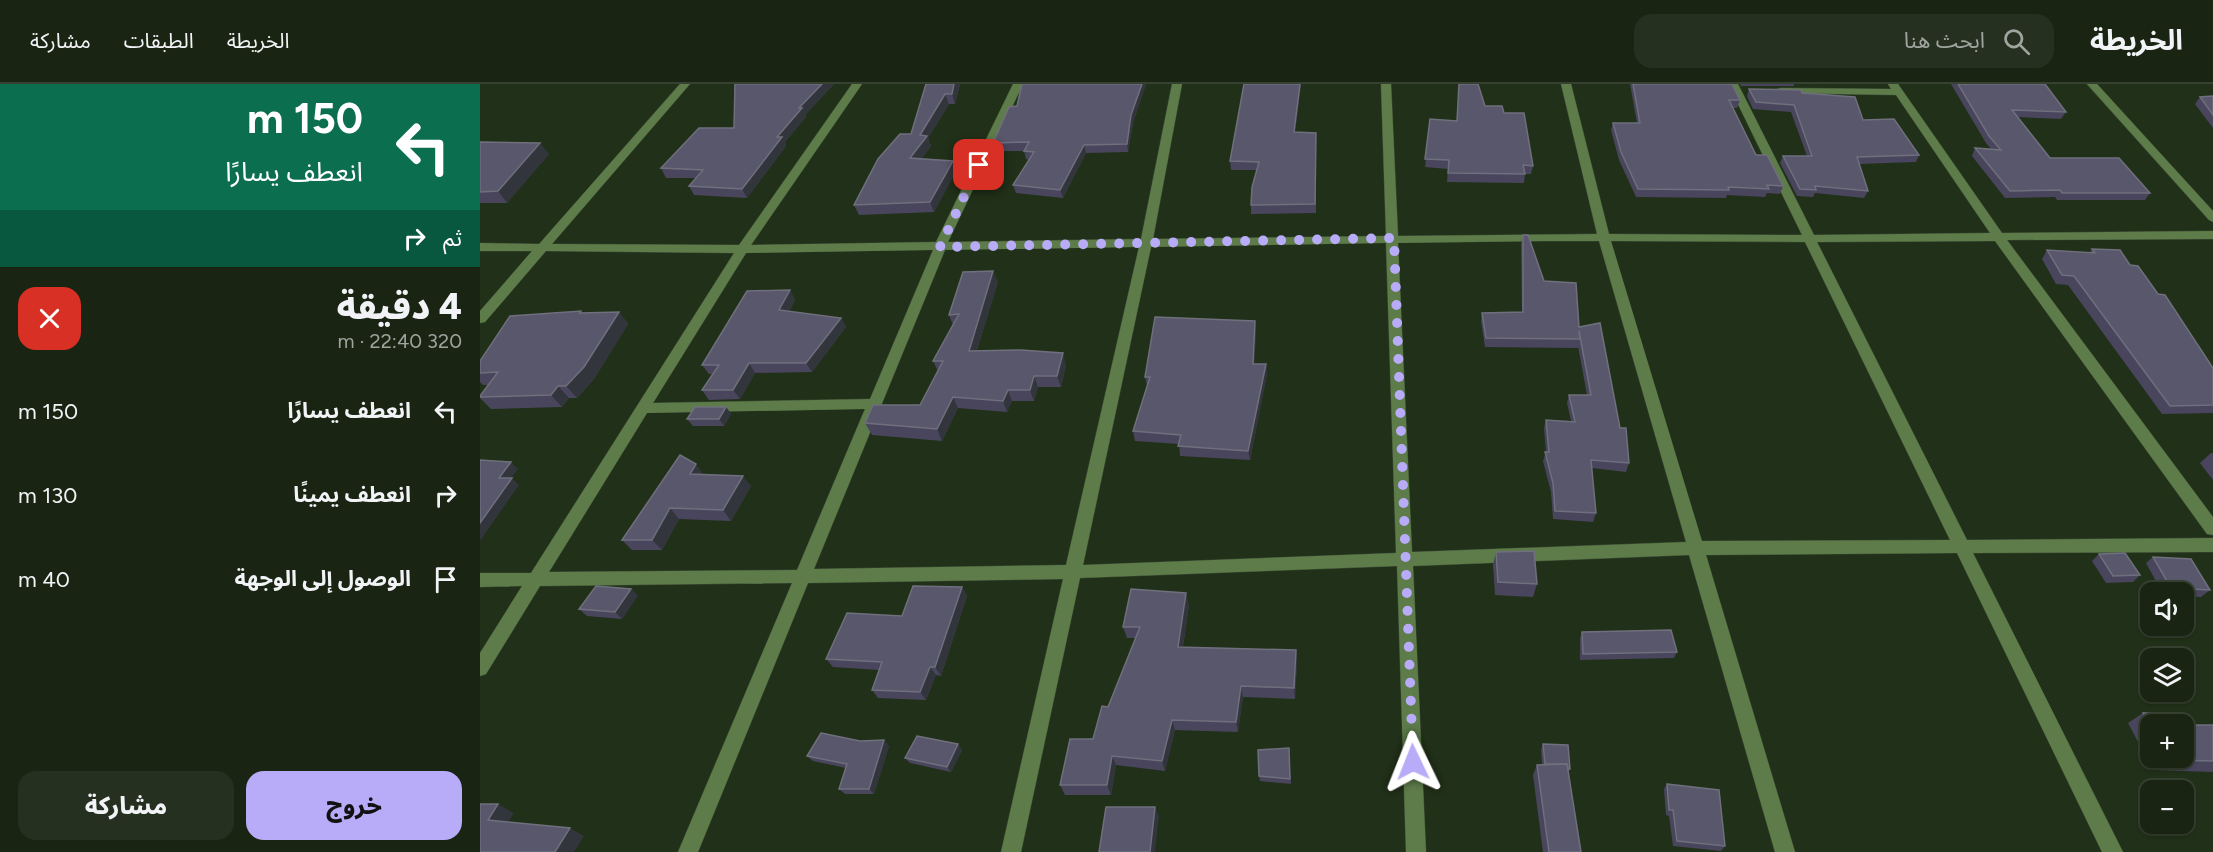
<!DOCTYPE html>
<html lang="ar">
<meta charset="utf-8">
<style>
:root{--surface:#192412;--page:#263020;--text:#f1f3f6;--muted:#9fa49f;--line:#374132;--accent:#b8abf7}
body{margin:0;font-family:Figtree,"Noto Sans Arabic",sans-serif;background:var(--page);color:var(--text);direction:rtl;height:100vh;display:flex;flex-direction:column;font-size:22px;white-space:nowrap}
*{box-sizing:border-box;margin:0}
p{font-size:20px;color:var(--muted)}
.icon{flex:none;width:33px;height:33px;fill:none;stroke:currentColor;stroke-width:2;stroke-linecap:round;stroke-linejoin:round}
.map{position:relative;flex:1;overflow:hidden;direction:ltr}
.drawer{display:flex;flex-direction:column;background:var(--surface);width:480px}
.drawer>*{flex:none}
.hud{background:#0b6e4f;color:#fff;overflow:hidden}
.fabs{position:absolute;left:1660px;top:498px;display:grid;gap:12px}
.fabs a{display:grid;place-items:center;width:54px;height:54px;border-radius:12px;background:var(--surface);box-shadow:0 2px 4px #0004,0 0 0 2px var(--line);font-size:30px}
.pin{position:absolute;display:grid;place-items:center;width:51px;height:51px;color:#fff;margin:-26px;border-radius:12px;box-shadow:0 3px 9px #0006}
.me{position:absolute;width:66px;margin:-33px;rotate:358deg;stroke-linejoin:round;filter:drop-shadow(0 0 4px #0008)}
.turn{display:flex;align-items:center;gap:21px;height:126px;padding:0 18px;font-size:27px}
.turn .icon{width:78px;height:78px;stroke-width:2.5}
.turn b{display:block;font-size:42px;line-height:51px}
.then{display:flex;align-items:center;height:57px;padding:0 18px;background:#0003;gap:12px;font-size:22px}
.round{display:grid;place-items:center;flex:none;width:63px;height:63px;border-radius:18px;background:var(--page)}
.headline{display:flex;align-items:center;justify-content:space-between;height:102px;padding:0 18px}
h1{font-size:36px;font-weight:800;line-height:45px}
.cta{display:flex;gap:12px;margin-top:auto;padding:12px 18px}
.cta a{flex:1;height:69px;border-radius:18px;background:var(--accent);color:#111;font-size:24px;font-weight:800;line-height:69px;text-align:center}
.cta a+a{background:var(--page);color:var(--text)}
ul{padding:0;list-style:none}
li{display:flex;align-items:center;gap:18px;height:84px;padding:0 18px}
li div{flex:1}
li b{display:block;font-size:22px}
li em{font-style:normal}
header{display:flex;align-items:center;gap:36px;box-sizing:border-box;height:84px;padding:0 30px;background:var(--surface);border-bottom:2px solid var(--line)}
header strong{font-size:28px}
nav{display:flex;gap:33px;margin-inline-start:auto;font-size:21px}
.search{width:420px;height:54px;background:var(--page);display:flex;align-items:center;gap:15px;box-sizing:border-box;padding:0 21px;border-radius:18px;color:var(--muted);font-size:22px}
main{display:flex;flex:1;min-height:0}
.map>svg:first-child{display:block}
.lines{fill:none;stroke-linecap:round;stroke-linejoin:round}
.minor-casing{stroke:#3c4b34;stroke-width:1}
.minor{fill:#5d7c4a;fill-rule:evenodd}
.wall{fill:#49455d;fill-rule:evenodd}
.shaded-wall{fill:#32353b}
.building{fill:#59576b;stroke:#6f6f7d;stroke-width:1.5}
.route{stroke:#b8abf7;stroke-width:10;stroke-dasharray:0 18}
</style>
<header>
<strong>الخريطة</strong>
<div class="search"><svg class="icon" aria-label="search" viewBox="0 0 24 24"><circle cx="10" cy="10" r="6"/><path d="M15 15l6 6"/></svg>ابحث هنا</div>
<nav><a>الخريطة</a><a>الطبقات</a><a>مشاركة</a></nav>
</header>
<main>
<div class="map">
<svg width="1733" height="768" viewBox="0 0 1733 768">
<rect width="100%" height="100%" fill="#213018"/>
<g class="lines">
<defs>
<g id="minor">
<path d="M200,0H210L72,160L259,161L372,0H382L271,161L456,158L533,0H543L468,158L661,155L692,0H702L673,155L906,152L901,0H911L918,152L1117,150L1081,0H1091L1129,150L1322,151L1248,0H1258L1334,151L1510,149L1416,11L1297,9V5L1301,4L1411,5L1408,0H1418L1522,149L1733,147V155L1527,156L1733,433V451L1727,450L1515,157L1337,158L1487,456L1733,454V468L1493,469L1643,768H1622L1477,469L1226,471L1315,768H1295L1209,471L933,482L946,768H926L917,482L600,494L541,768H521L583,495L328,499L218,768H198L312,499L60,502L6,590L0,592V569L42,502L0,503V489H51L254,169L66,167L5,238L0,239V227L52,167H0V159L59,160ZM1065,157H1119L1206,458L932,468L918,159ZM1131,157L1325,158L1470,456L1222,457ZM906,159L916,469L603,481L671,163ZM659,163L586,481L334,485L465,166ZM453,166L390,315L173,319L266,169ZM385,325L317,486L69,488L167,329Z"/>
<path d="M1607,0H1617L1733,127V138L1729,136Z"/>
</g>
</defs>
<use href="#minor" class="minor-casing"/>
<use href="#minor" class="minor"/>
</g>
<g class="wall">
<path d="M255,0H354L325,31L326,33L305,58L306,62L267,114L214,111L209,102L215,94H186L181,84L254,44Z"/>
<path d="M446,0H480L475,20H469L448,54L451,62L441,75L473,77L476,87L454,128L379,131L374,121L431,50Z"/>
<path d="M542,0H666L653,39L648,68L606,69L583,114L536,109L533,101L549,76L546,75L544,67H516L513,59L537,22Z"/>
<path d="M764,0H821L815,48L836,49V129L771,130V121L777,86H751L750,77Z"/>
<path d="M1150,0H1252L1260,16L1257,24H1253L1276,71L1303,102L1300,110L1287,109L1285,113L1247,111L1246,114L1156,113L1139,76L1131,46L1133,39H1157Z"/>
<path d="M1260,0H1314V2H1261Z"/>
<path d="M1471,0H1565L1586,28L1581,35L1537,33L1570,74L1670,109L1665,116H1577L1575,113L1525,114L1492,72L1495,64L1511,65L1506,59Z"/>
<path d="M1269,5L1322,9L1383,36L1439,71L1436,78L1379,80L1388,107L1384,114L1335,109L1333,113L1317,112L1300,79L1303,72H1327L1311,28L1273,25L1267,12Z"/>
<path d="M1733,12V44L1715,20L1720,13Z"/>
<path d="M1005,22L1024,29L1053,82L1051,90H1045L1044,99L967,98L968,85L945,83L950,35L977,37Z"/>
<path d="M0,58L69,70L27,119H0Z"/>
<path d="M1043,151L1064,197L1099,243L1140,344L1149,379L1146,388L1112,384L1116,429L1113,438L1073,435L1071,408L1063,377L1066,368L1064,344L1066,336L1091,337L1087,319L1089,311H1107L1098,262V264L1005,263L1001,237L1002,229L1042,228L1041,160Z"/>
<path d="M1612,165L1650,181L1678,210L1733,284V329L1682,330L1588,201L1576,200L1562,175L1567,166L1609,169Z"/>
<path d="M518,198L497,266L586,281L581,303H558L554,317H532L527,328L478,324L462,357L392,351L385,339L440,321L458,287L453,277L473,241L469,231Z"/>
<path d="M310,206L315,216L309,227L361,234L366,243L332,288L275,289L260,315L229,316L222,306L233,290H229L222,281Z"/>
<path d="M139,228L148,240L114,295L97,314H89L82,323L11,325L0,314V312L8,301H3L0,298V277L103,229Z"/>
<path d="M776,247L774,280H786L787,290L770,376L700,372L699,360L655,357L653,347L667,302L665,293Z"/>
<path d="M246,323L251,330L244,342H213L207,335Z"/>
<path d="M1731,369H1733V396L1720,379Z"/>
<path d="M224,390L271,402L251,437L199,435L182,466H152L142,456Z"/>
<path d="M1016,468L1057,500L1053,513L1015,511L1013,481Z"/>
<path d="M1619,470L1660,491L1653,498L1626,499L1612,477Z"/>
<path d="M1673,473L1730,506L1721,513L1704,512V508H1682L1666,479Z"/>
<path d="M482,503L487,512L461,592L456,591L446,616L398,614L392,606L399,586L353,583L346,575L422,532Z"/>
<path d="M158,511L142,535L107,532L99,525Z"/>
<path d="M709,521L703,563L816,566L817,577L815,615L763,613L758,648L695,646L685,687L636,681L631,711H585L580,701L613,655L628,623L656,554H647L643,543Z"/>
<path d="M1102,548L1197,568L1194,574L1100,576V554Z"/>
<path d="M1663,629L1710,641H1733V688L1673,686L1648,639ZM1671,640L1704,674H1671Z"/>
<path d="M478,660L482,666L471,688L430,679L425,674Z"/>
<path d="M1063,660L1090,685L1088,688L1101,768H1063L1053,691L1057,681L1062,680L1061,666Z"/>
<path d="M409,662L394,710H365L359,705L366,684L333,677L327,672Z"/>
<path d="M809,669L811,700L780,697L779,692Z"/>
<path d="M1187,700L1245,762L1241,767L1193,762L1189,732L1186,731L1184,705Z"/>
</g>
<g class="shaded-wall">
<path d="M342,0H354L325,31L326,33L305,58L306,62L267,114L262,105L297,53L319,24Z"/>
<path d="M474,0H480L475,20L472,10Z"/>
<path d="M662,0H666L653,39L648,68L647,60L651,31Z"/>
<path d="M820,0H821L814,57V48Z"/>
<path d="M465,10L469,20L448,54L451,62L434,84L430,74L440,51Z"/>
<path d="M60,59L69,70L27,119L18,107Z"/>
<path d="M604,61L606,69L583,114L580,106Z"/>
<path d="M473,77L476,87L454,128L450,118Z"/>
<path d="M513,187L518,198L493,278L489,267Z"/>
<path d="M310,206L315,216L304,235L299,226Z"/>
<path d="M139,228L148,240L114,295L97,314L86,302Z"/>
<path d="M361,234L366,243L332,288L326,279Z"/>
<path d="M775,237L776,247L774,290L773,280Z"/>
<path d="M583,269L586,281L581,303L577,292Z"/>
<path d="M269,279L275,289L260,315L253,306Z"/>
<path d="M786,280L787,290L770,376L768,367Z"/>
<path d="M554,292L558,303L554,317L550,306Z"/>
<path d="M78,302L89,314L82,323L71,311Z"/>
<path d="M528,306L532,317L527,328L523,317Z"/>
<path d="M473,313L478,324L462,357L457,345Z"/>
<path d="M246,323L251,330L244,342L239,335Z"/>
<path d="M31,378L38,385L26,401L19,394Z"/>
<path d="M216,380L224,391L210,390Z"/>
<path d="M263,392L271,402L251,437L243,426Z"/>
<path d="M32,394L39,401L0,457V439Z"/>
<path d="M190,424L199,435L182,466L172,456Z"/>
<path d="M482,503L487,512L461,592L455,583Z"/>
<path d="M151,505L158,511L142,535L135,528Z"/>
<path d="M706,509L709,521L701,574L698,563Z"/>
<path d="M816,566L817,577L815,615L814,604Z"/>
<path d="M450,583L456,591L446,616L440,608Z"/>
<path d="M761,602L763,613L758,648L756,638Z"/>
<path d="M692,636L695,646L685,687L682,677Z"/>
<path d="M404,656L409,662L394,710L389,705Z"/>
<path d="M478,660L482,666L471,688L467,683Z"/>
<path d="M632,672L636,681L631,711L627,701Z"/>
<path d="M18,720L34,729L24,744L8,736Z"/>
<path d="M675,723L679,732L675,768H670Z"/>
<path d="M90,744L104,752L94,768H75Z"/>
</g>
<g class="building">
<path d="M255,0H342L319,24H322L297,53H302L262,105L209,102L223,86L181,84L219,44H254Z"/>
<path d="M446,0H474L472,10H465L440,51L447,52L430,74L473,77L450,118L374,121L398,75L420,50H431Z"/>
<path d="M542,0H662L651,31L647,60L604,61L580,106L533,101L554,68L544,67L549,58L513,59L529,23L537,22Z"/>
<path d="M764,0H820L814,48L836,49L835,120L771,121L772,103L779,78L750,77Z"/>
<path d="M979,0H998L1005,22H1022L1024,29H1044L1053,82L1043,81L1045,90L968,89L969,76L945,75L950,35L977,37Z"/>
<path d="M1153,0H1252L1260,16H1249L1276,71H1287L1303,102L1287,101L1289,105L1248,103L1249,106L1158,105L1141,68L1133,39H1160Z"/>
<path d="M1478,0H1565L1586,28L1532,26L1570,74H1639L1670,109H1582L1580,106L1530,107L1495,64L1521,66L1509,52Z"/>
<path d="M1269,5L1321,6L1322,9L1375,13L1383,36L1414,35L1439,71L1377,73L1388,107L1335,102L1336,106L1320,105L1303,72H1332L1314,21L1276,18Z"/>
<path d="M1733,12V31L1720,13Z"/>
<path d="M0,58L60,59L18,107L0,108Z"/>
<path d="M1043,151H1048L1064,197L1096,199L1099,243L1120,239L1140,344H1146L1149,379L1111,376L1116,429L1075,427L1073,399L1065,368H1069L1066,336L1095,338L1089,311H1111L1099,247L1100,255L1006,254L1002,229L1043,228Z"/>
<path d="M1612,165L1640,166L1650,181L1658,182L1678,210L1685,211L1733,284V321L1690,322L1594,192L1582,191L1567,166L1615,169Z"/>
<path d="M513,187L489,267L541,266L583,269L577,292H554L550,306H528L523,317L473,313L457,345L385,339L393,321H440L463,277H453L479,230L469,231L483,188Z"/>
<path d="M310,206L299,226L361,234L326,279H269L253,306H222L239,281H222L267,207Z"/>
<path d="M101,227L100,229L139,228L104,283L86,302H78L71,311L0,313V312L18,288L0,289V277L30,232Z"/>
<path d="M675,233L775,237L773,280H786L768,367L698,362L701,351L653,347L670,293H665Z"/>
<path d="M215,323H246L239,335H207Z"/>
<path d="M200,371L216,380L210,390L263,392L243,426L190,424L172,456H142Z"/>
<path d="M0,376L31,378L19,394H32L0,439Z"/>
<path d="M1054,467L1057,500L1018,498L1016,468Z"/>
<path d="M1645,469L1660,491L1633,492L1619,470Z"/>
<path d="M1673,473L1711,475L1730,506L1691,504Z"/>
<path d="M116,502L151,505L135,528L99,525Z"/>
<path d="M433,502L482,503L455,583H450L440,608L392,606L402,578L346,575L367,529L422,532Z"/>
<path d="M651,505L706,509L698,563L816,566L814,604L761,602L756,638L692,636L682,677L632,672L627,701H580L590,655H613L622,622L628,623L660,543H643Z"/>
<path d="M1191,546L1197,568L1103,570L1102,548Z"/>
<path d="M1663,629H1703L1710,641H1733V677L1689,676L1688,674H1704V640H1671V643Z"/>
<path d="M341,649L380,657L404,656L389,705H359L367,680L327,672Z"/>
<path d="M437,652L478,660L467,683L425,674Z"/>
<path d="M1063,660L1088,661L1090,685H1088L1087,680H1065Z"/>
<path d="M809,664L810,695L779,692L778,666Z"/>
<path d="M1087,680L1101,768H1069L1057,681Z"/>
<path d="M1187,700L1239,706L1245,762L1197,757L1193,726H1189Z"/>
<path d="M0,720H18L8,736L90,744L75,768H0Z"/>
<path d="M626,723H675L670,768H619Z"/>
</g>
<g class="lines">
<path class="route" d="M499,81L460,163L914,154L933,678"/>
</g>
</svg>
<div class="fabs">
<a><svg class="icon" aria-label="sound" viewBox="0 0 24 24"><path d="M4 9h4l5-4v14l-5-4H4zM17 9q2 3 0 6"/></svg></a>
<a><svg class="icon" aria-label="layers" viewBox="0 0 24 24"><path d="M12 4l9 5-9 5-9-5zM3 14l9 5 9-5"/></svg></a>
<a>+</a>
<a>−</a>
</div>
<div class="pin" style="left:499px;top:81px;background:#d93025"><svg class="icon" aria-label="arrive" viewBox="0 0 24 24"><path d="M6 21V4h12l-3 4 3 4H6"/></svg></div>
<svg class="me" style="left:933px;top:678px" viewBox="-20 -20 40 40"><path d="M0-17L14 15 0 8-14 15z" fill="#b8abf7" stroke="#fff" stroke-width="4"/></svg>
</div>
<section class="drawer">
<div class="hud">
<div class="turn"><svg class="icon" aria-label="left" viewBox="0 0 24 24"><path d="M17 20v-9H6M10 6l-5 5 5 5"/></svg><div><b>150 m</b>انعطف يسارًا</div></div>
<div class="then">ثم<svg class="icon" aria-label="right" viewBox="0 0 24 24"><path d="M7 20v-9h11M14 6l5 5-5 5"/></svg></div>
</div>
<div class="headline"><div><h1>4 دقيقة</h1><p>320 m · 22:40</p></div><a class="round" style="background:#d93025;color:#fff"><svg class="icon" aria-label="close" viewBox="0 0 24 24"><path d="M6 6l12 12M18 6L6 18"/></svg></a></div>
<ul>
<li><svg class="icon" aria-label="left" viewBox="0 0 24 24"><path d="M17 20v-9H6M10 6l-5 5 5 5"/></svg><div><b>انعطف يسارًا</b></div><em>150 m</em></li>
<li><svg class="icon" aria-label="right" viewBox="0 0 24 24"><path d="M7 20v-9h11M14 6l5 5-5 5"/></svg><div><b>انعطف يمينًا</b></div><em>130 m</em></li>
<li><svg class="icon" aria-label="arrive" viewBox="0 0 24 24"><path d="M6 21V4h12l-3 4 3 4H6"/></svg><div><b>الوصول إلى الوجهة</b></div><em>40 m</em></li>
</ul>
<div class="cta"><a>خروج</a><a>مشاركة</a></div>
</section>
</main>
